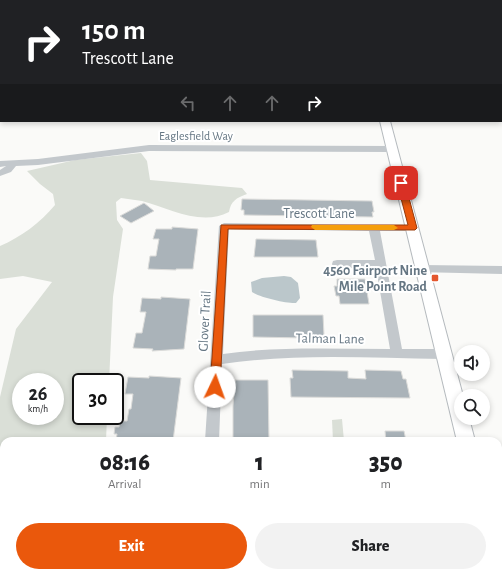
<!DOCTYPE html>
<style>
:root{--surface:#fff;--page:#f2f2f2;--text:#202124;--muted:#757577;--accent:#ea580c}
body{margin:0;font-family:"Alegreya Sans",sans-serif;background:var(--page);color:var(--text);height:100vh;display:flex;flex-direction:column;font-size:15px;white-space:nowrap}
*{box-sizing:border-box;margin:0}
p{font-size:13px;color:var(--muted)}
.icon{flex:none;width:22px;height:22px;fill:none;stroke:currentColor;stroke-width:2;stroke-linecap:round;stroke-linejoin:round}
.map{position:relative;flex:1;overflow:hidden}
.drawer{position:absolute;left:0px;top:437px;width:502px;height:140px;display:flex;flex-direction:column;background:var(--surface);border-radius:12px 12px 0 0;box-shadow:0 2px 6px #0003}
.drawer>*{flex:none}
.hud{position:absolute;left:0px;top:0px;width:502px;height:122px;box-shadow:0 2px 6px #0003;background:#202124;color:#fff;overflow:hidden}
.controls{position:absolute;left:454px;top:345px;display:grid;gap:8px}
.controls a{display:grid;place-items:center;width:36px;height:36px;border-radius:50%;background:var(--surface);box-shadow:0 2px 6px #0003;font-size:20px}
.speed{position:absolute;left:12px;top:373px;display:flex;gap:8px;font-size:20px;font-weight:700;text-align:center}
.speed>*{display:grid;place-content:center;width:52px;height:52px;border-radius:50%;background:var(--surface);box-shadow:0 2px 6px #0003;line-height:1}
.speed small{font-size:10px;font-weight:400}
.speed .limit{border:2px solid #111;border-radius:6px;background:#fff;color:#111}
.pin{position:absolute;display:grid;place-items:center;width:34px;height:34px;color:#fff;margin:-17px;border-radius:8px;box-shadow:0 2px 6px #0006}
.me{position:absolute;width:44px;margin:-22px;rotate:3deg;stroke-linejoin:round;filter:drop-shadow(0 0 3px #0008)}
.turn{display:flex;align-items:center;gap:14px;height:84px;padding:0 16px;font-size:18px}
.turn .icon{width:52px;height:52px;stroke-width:2.5}
.turn b{display:block;font-size:28px;line-height:34px}
.lanes{display:flex;align-items:center;height:38px;padding:0 16px;background:#0003;justify-content:center;gap:20px;direction:ltr}
.lanes .off{opacity:.35}
.eta{display:flex;justify-content:space-evenly;align-items:center;height:68px;text-align:center}
.eta b{font-size:24px;font-weight:800;line-height:28px}
.primary-button{display:flex;gap:8px;margin-top:auto;padding:8px 16px}
.primary-button a{flex:1;height:46px;border-radius:24px;background:var(--accent);color:#fff;font-size:16px;font-weight:800;line-height:46px;text-align:center}
.primary-button a+a{background:var(--page);color:var(--text)}
.map>svg:first-child{display:block}
.green{fill:#dadfd7;fill-rule:evenodd}
.water{fill:#bbc7cb}
.building{fill:#aab3b9;stroke:#dcdcda}
.lines{fill:none;stroke-linecap:round;stroke-linejoin:round}
.major-casing{stroke:#b5babe;stroke-width:2}
.minor{fill:#c3c8cc;fill-rule:evenodd}
.major{fill:#fff;fill-rule:evenodd}
.route{fill:#ea580c;stroke:#983908}
.slow{fill:#f59e0b}
.poi-dot{fill:#e4572e;stroke:#fff;stroke-width:1.5}
.labels{text-anchor:middle;stroke-width:4;stroke-linejoin:round;paint-order:stroke}
.far-street-label{font-size:12px;fill:#657683;stroke:#fff}
.street-label{font-size:14px;fill:#657683;stroke:#fff}
.poi-label{font-size:14px;font-weight:bold;fill:#657683;stroke:#fff;text-anchor:end}
</style>
<div class="map">
<svg width="502" height="577" viewBox="0 0 502 577">
<rect width="100%" height="100%" fill="#fafaf8"/>
<g class="green">
<path d="M421,0H502V101L501,1Z"/>
<path d="M141,153L147,161L150,180L242,188L247,194C236,198 231,201 229,212C201,227 169,208 142,201C135,200 128,199 121,198L116,202L117,220L123,229L113,297L109,382H81V416H107L106,441H4V487L0,488V397L16,329L52,282L23,276L0,279V246C21,237 40,223 55,205L53,194L40,184L27,171L75,160ZM21,382H55V416H21Z"/>
<path d="M342,419L344,441H333L332,420Z"/>
</g>
<path class="water" d="M284,276L291,277L298,283L300,298L296,303C288,304 258,297 252,292L251,282L262,278Z"/>
<g class="building">
<path d="M242,199L372,201L374,212H372L373,217L244,215V210H241Z"/>
<path d="M144,203L154,211L131,223L120,216Z"/>
<path d="M172,227L198,229L193,269H176V270L148,269L150,256H156L159,239H153L156,229H172Z"/>
<path d="M256,239L316,240L318,257H254Z"/>
<path d="M337,279H365L369,304H340L339,296H336L334,286H337Z"/>
<path d="M161,297L190,299L184,349L152,351L153,349L133,348L136,333H142L146,312H140L142,298L161,299Z"/>
<path d="M253,315H323L324,335H323V337L305,338L253,337Z"/>
<path d="M292,370L348,371V378L366,379L365,370L401,371L403,379H406L410,398L291,397L290,378H293Z"/>
<path d="M149,376L181,378L173,441H116L117,434H114L115,427H119L120,421H127L129,409H131L133,394H125L128,377L149,378Z"/>
<path d="M235,380H268L269,441H233V406Z"/>
<path d="M385,431H404L406,441H386Z"/>
</g>
<g class="lines">
<defs>
<g id="major">
<path d="M351,0H359L360,1H352Z"/>
<path d="M380,121H390L463,396H461V418H469L475,441H457Z"/>
<path d="M498,556L502,558V577H491L490,573H498Z"/>
</g>
</defs>
<use href="#major" class="major-casing"/>
<g class="minor">
<path d="M135,0H149L150,1H136Z"/>
<path d="M233,0H253L254,1H232Z"/>
<rect x="372" y="0" width="6" height="1"/>
<path d="M0,38H1L0,43Z"/>
<path d="M149,145L392,146L396,149L392,152L149,151L38,165L16,166L11,172L0,176V170L6,166L0,167V161L38,159Z"/>
<path d="M224,223L416,226L417,228L416,230L412,231H380L402,349H443L447,351L449,354L447,357L443,359C370,358 295,353 222,364L219,441H205L219,226ZM229,229L369,231L375,260H337L333,261L332,264L333,267L337,268H376L390,349C334,349 278,346 223,354Z"/>
<path d="M422,265L502,266V274L418,272L417,269L418,266Z"/>
<rect x="0" y="495" width="4" height="14"/>
<path d="M0,546L4,548V564L0,562Z"/>
<path d="M30,573H52L54,577H32Z"/>
<path d="M60,573H76L74,577H58Z"/>
<path d="M280,573H296L294,577H278Z"/>
</g>
<use href="#major" class="major"/>
</g>
<path class="route" d="M401,181L405,183L417,228L415,230L228,229L220,387L219,390L215,391L211,390L210,387L221,225H408L397,183Z"/>
<path class="slow" d="M312,225H394L398,228L394,230H315L311,227Z"/>
<rect class="poi-dot" x="431" y="274" width="8" height="8" rx="2"/>
<g class="labels">
<g class="far-street-label">
<text x="196" y="140">Eaglesfield Way</text>
</g>
<g class="street-label">
<text x="319" y="218">Trescott Lane</text>
<text transform="translate(204 321) rotate(-87)" y="5">Glover Trail</text>
<text transform="translate(330 338) rotate(1)" y="5">Talman Lane</text>
</g>
<g class="poi-label">
<text x="427" y="275">4560 Fairport Nine<tspan x="427" dy="16">Mile Point Road</tspan></text>
</g>
</g>
</svg>
<div class="controls">
<a><svg class="icon" aria-label="sound" viewBox="0 0 24 24"><path d="M4 9h4l5-4v14l-5-4H4zM17 9q2 3 0 6"/></svg></a>
<a><svg class="icon" aria-label="search" viewBox="0 0 24 24"><circle cx="10" cy="10" r="6"/><path d="M15 15l6 6"/></svg></a>
</div>
<div class="speed"><div>26<small>km/h</small></div><div class="limit">30</div></div>
<div class="pin" style="left:401px;top:183px;background:#d93025"><svg class="icon" aria-label="arrive" viewBox="0 0 24 24"><path d="M6 21V4h12l-3 4 3 4H6"/></svg></div>
<svg class="me" style="left:215px;top:387px" viewBox="-20 -20 40 40"><circle r="19" fill="#fff"/><path d="M0-13L10 11 0 6-10 11z" fill="#ea580c"/></svg>
<div class="hud">
<div class="turn"><svg class="icon" aria-label="right" viewBox="0 0 24 24"><path d="M7 20v-9h11M14 6l5 5-5 5"/></svg><div><b>150 m</b>Trescott Lane</div></div>
<div class="lanes"><svg class="icon off" aria-label="left" viewBox="0 0 24 24"><path d="M17 20v-9H6M10 6l-5 5 5 5"/></svg><svg class="icon off" aria-label="ahead" viewBox="0 0 24 24"><path d="M12 20V5M6 11l6-6 6 6"/></svg><svg class="icon off" aria-label="ahead" viewBox="0 0 24 24"><path d="M12 20V5M6 11l6-6 6 6"/></svg><svg class="icon" aria-label="right" viewBox="0 0 24 24"><path d="M7 20v-9h11M14 6l5 5-5 5"/></svg></div>
</div>
<section class="drawer">
<div class="eta">
<div><b>08:16</b><p>Arrival</p></div>
<div><b>1</b><p>min</p></div>
<div><b>350</b><p>m</p></div>
</div>
<div class="primary-button"><a>Exit</a><a>Share</a></div>
</section>
</div>
